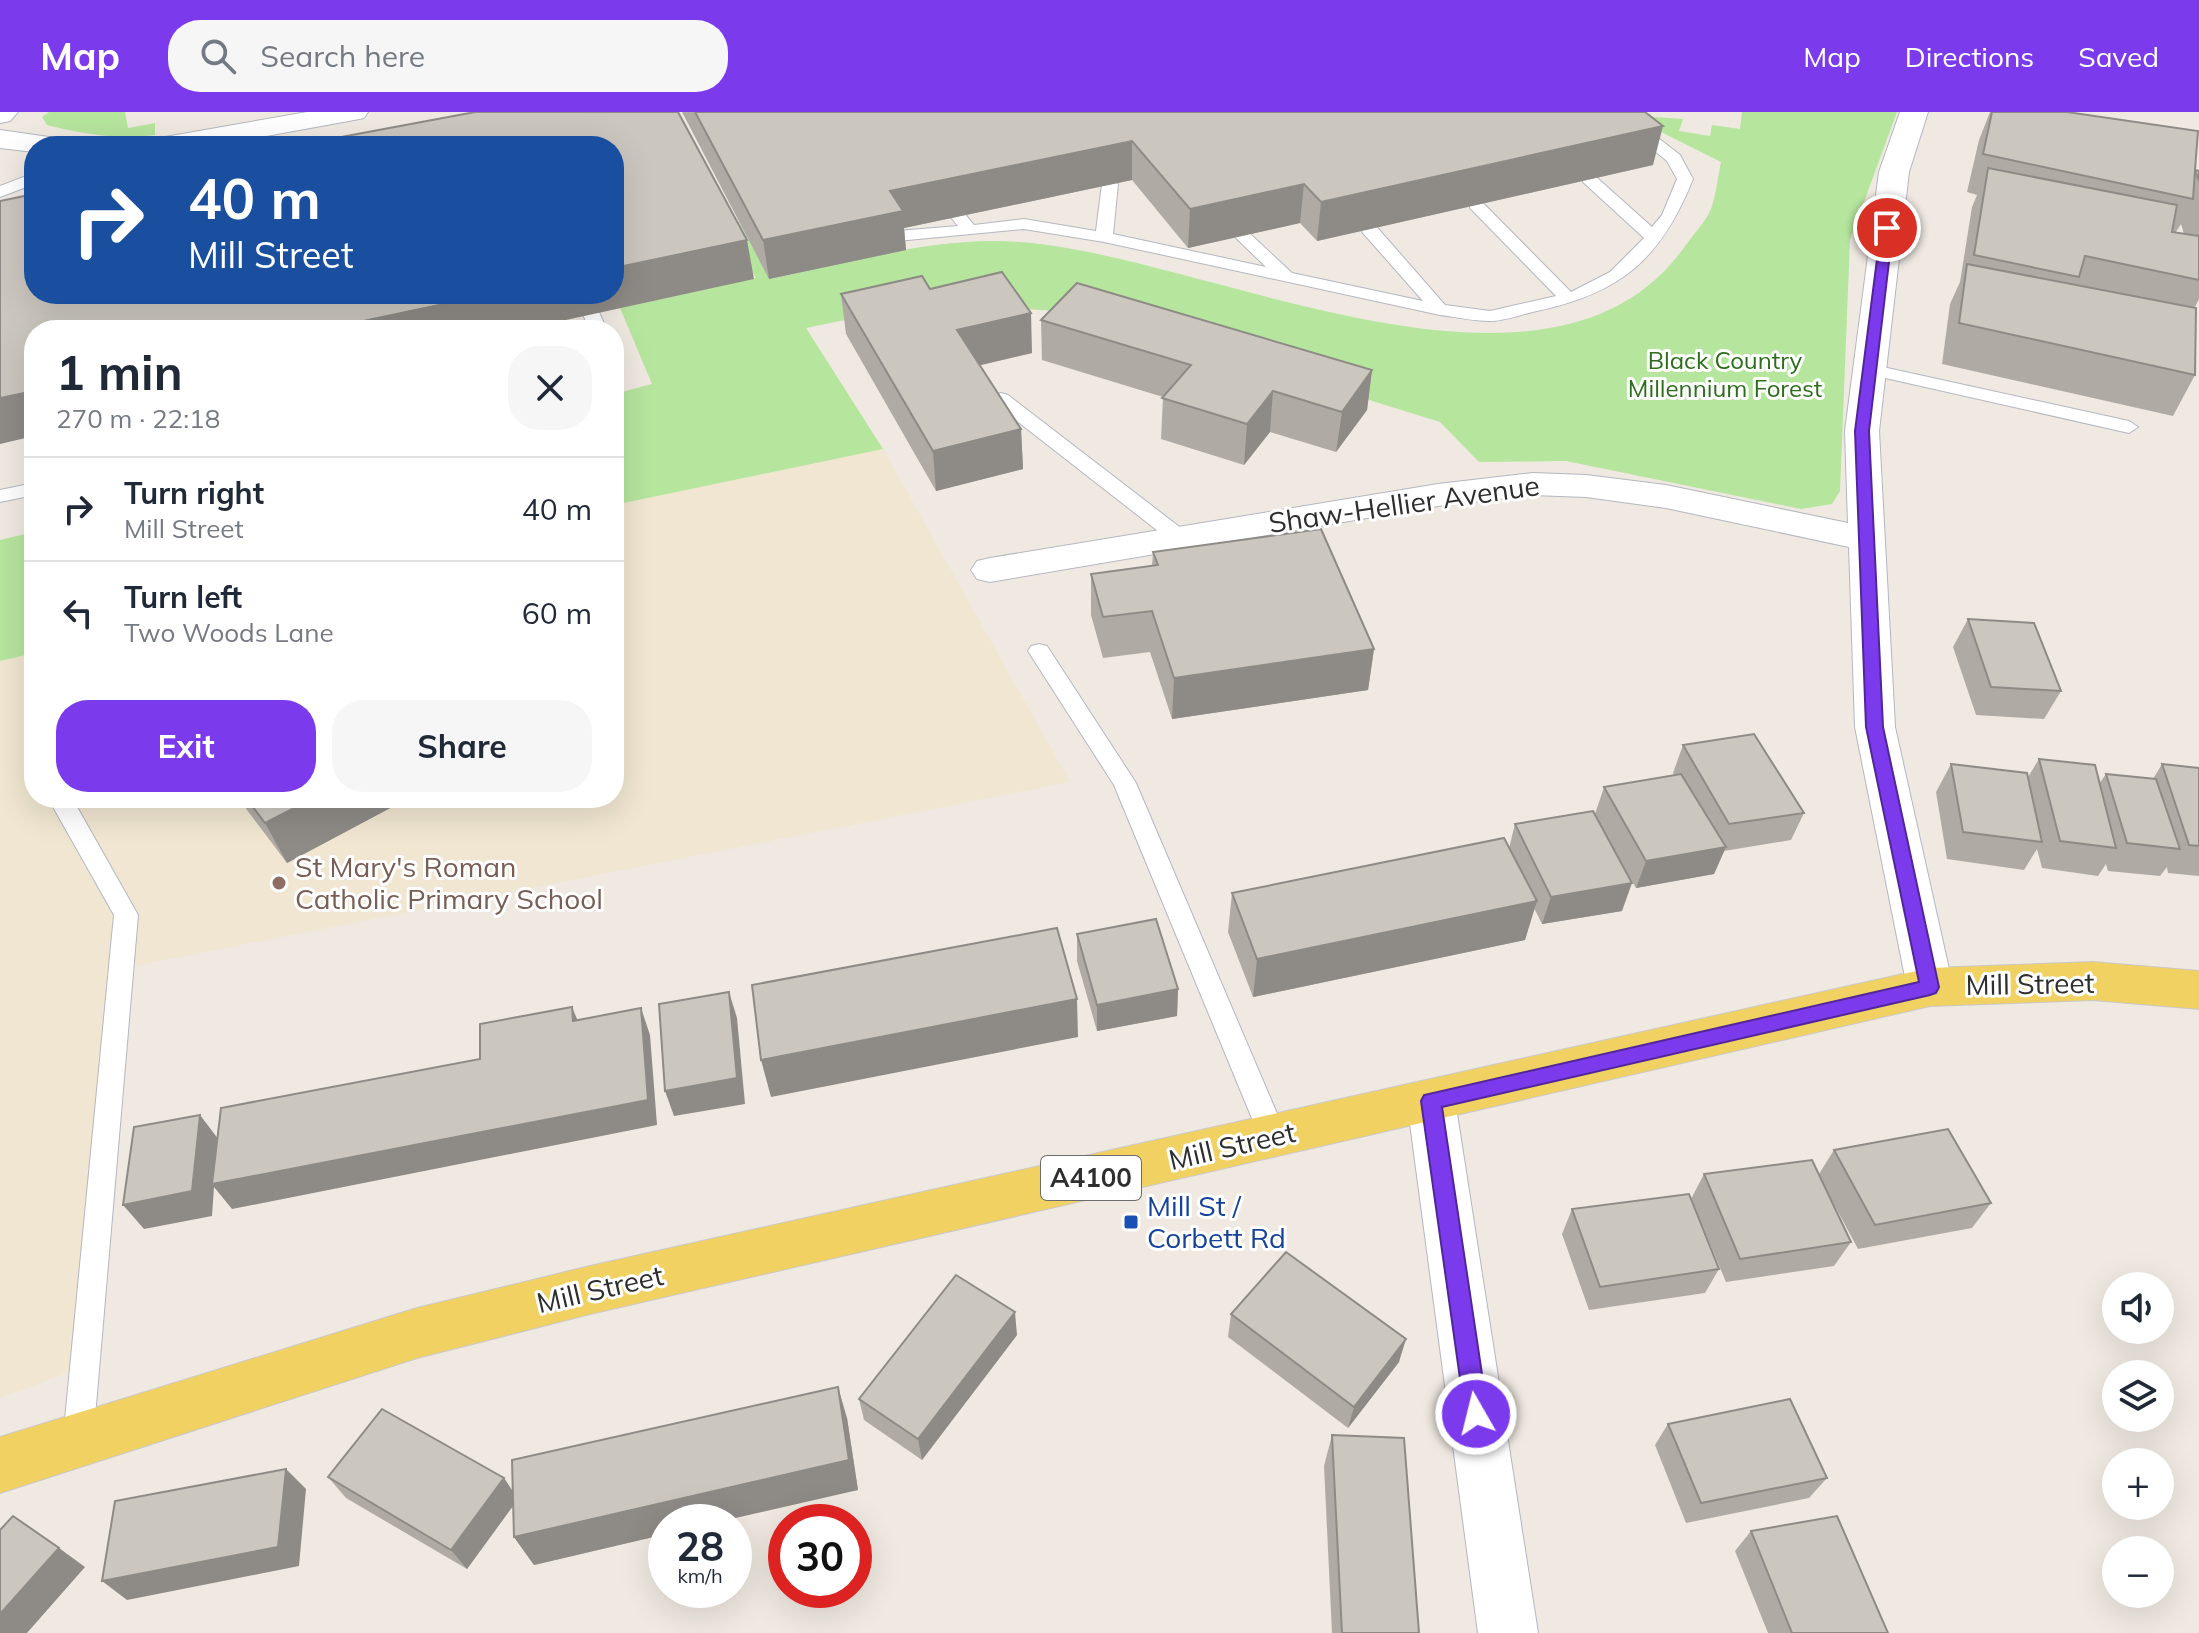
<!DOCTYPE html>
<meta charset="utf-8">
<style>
:root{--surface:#fff;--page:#f6f6f7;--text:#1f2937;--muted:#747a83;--line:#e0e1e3;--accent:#7c3aed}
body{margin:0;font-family:Mulish,sans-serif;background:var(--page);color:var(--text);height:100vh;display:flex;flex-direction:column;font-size:30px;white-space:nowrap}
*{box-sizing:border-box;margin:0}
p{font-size:26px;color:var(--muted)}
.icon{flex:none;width:44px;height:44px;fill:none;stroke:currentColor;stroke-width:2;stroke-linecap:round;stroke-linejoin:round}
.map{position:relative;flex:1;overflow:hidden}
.drawer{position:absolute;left:24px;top:208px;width:600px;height:488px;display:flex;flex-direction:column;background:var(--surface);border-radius:32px;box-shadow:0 8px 32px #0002}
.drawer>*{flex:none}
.hud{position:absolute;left:24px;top:24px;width:600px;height:168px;border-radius:32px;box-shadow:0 8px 32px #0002;background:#1a4fa0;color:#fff;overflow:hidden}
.fabs{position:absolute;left:2102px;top:1160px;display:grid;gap:16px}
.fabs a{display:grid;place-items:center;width:72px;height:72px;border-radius:50%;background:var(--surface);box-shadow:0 8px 32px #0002;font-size:40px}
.speed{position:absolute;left:648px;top:1392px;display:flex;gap:16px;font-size:40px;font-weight:700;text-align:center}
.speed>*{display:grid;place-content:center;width:104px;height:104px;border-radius:50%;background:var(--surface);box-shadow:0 8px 32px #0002;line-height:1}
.speed small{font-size:20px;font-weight:400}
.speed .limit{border:12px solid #d22;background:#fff;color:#111}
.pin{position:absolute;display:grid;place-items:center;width:68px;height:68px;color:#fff;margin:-34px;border:4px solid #fff;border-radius:50%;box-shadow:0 2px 8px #0007}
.me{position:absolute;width:88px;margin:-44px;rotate:352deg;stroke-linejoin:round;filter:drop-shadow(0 0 6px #0008)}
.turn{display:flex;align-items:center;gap:28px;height:168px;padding:0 32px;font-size:36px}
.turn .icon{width:104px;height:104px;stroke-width:2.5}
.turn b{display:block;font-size:56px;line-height:68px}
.round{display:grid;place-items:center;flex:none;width:84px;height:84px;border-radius:32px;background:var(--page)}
.summary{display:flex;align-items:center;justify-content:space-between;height:136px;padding:0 32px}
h1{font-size:48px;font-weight:700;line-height:60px}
.primary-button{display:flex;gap:16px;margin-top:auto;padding:16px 32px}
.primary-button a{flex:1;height:92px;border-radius:32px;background:var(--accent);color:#fff;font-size:32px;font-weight:700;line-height:92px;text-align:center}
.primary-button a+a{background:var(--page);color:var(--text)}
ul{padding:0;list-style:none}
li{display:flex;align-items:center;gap:24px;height:104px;padding:0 32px;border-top:2px solid var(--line)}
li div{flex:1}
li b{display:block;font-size:30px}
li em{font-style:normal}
header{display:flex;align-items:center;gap:48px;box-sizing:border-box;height:112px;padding:0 40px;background:var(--accent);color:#fff}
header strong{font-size:38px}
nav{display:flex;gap:44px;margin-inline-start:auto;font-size:28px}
.search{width:560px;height:72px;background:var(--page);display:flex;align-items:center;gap:20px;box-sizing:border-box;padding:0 28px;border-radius:32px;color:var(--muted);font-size:30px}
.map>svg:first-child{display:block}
.education{fill:#f0e6d1}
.green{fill:#b6e59e}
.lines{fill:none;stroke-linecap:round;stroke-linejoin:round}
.lane-casing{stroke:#b4b7c1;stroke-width:2}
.street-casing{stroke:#b4b7c1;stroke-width:2}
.secondary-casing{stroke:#b4b7c1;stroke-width:2}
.primary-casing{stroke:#c9c9c9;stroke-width:2}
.lane{fill:#fff;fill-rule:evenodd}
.street{fill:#fff;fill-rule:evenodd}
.secondary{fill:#fff;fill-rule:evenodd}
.primary{fill:#f2d163;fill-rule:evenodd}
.wall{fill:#afaba4;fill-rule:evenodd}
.shaded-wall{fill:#8e8b86}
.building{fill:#cbc7bf;stroke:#8e8b86;stroke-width:2}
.route{fill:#7c3aed;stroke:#51269a;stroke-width:2}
.education-dot{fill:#8d6e63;stroke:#fff;stroke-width:3}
.transit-dot{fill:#1a4fb4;stroke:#fff;stroke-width:3}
.labels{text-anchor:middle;stroke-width:6;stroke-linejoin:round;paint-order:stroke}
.far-park-label{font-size:24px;fill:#2c6e1b;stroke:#fff}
.shield{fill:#fff;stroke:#6d6d6d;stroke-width:2}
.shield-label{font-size:26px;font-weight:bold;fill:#2e2e2e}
.street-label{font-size:28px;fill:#2e2e2e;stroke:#fff}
.education-label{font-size:28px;fill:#785e54;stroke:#fff;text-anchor:start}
.transit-label{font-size:28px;fill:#164399;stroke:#fff;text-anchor:start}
</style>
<header>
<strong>Map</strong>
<div class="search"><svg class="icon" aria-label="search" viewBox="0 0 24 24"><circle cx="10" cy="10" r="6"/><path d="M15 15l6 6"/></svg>Search here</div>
<nav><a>Map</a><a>Directions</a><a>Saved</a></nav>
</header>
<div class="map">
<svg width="2199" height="1521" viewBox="0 0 2199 1521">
<rect width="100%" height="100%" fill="#efe9e1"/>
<path class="education" d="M883,337L1070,670L129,855L88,1253L0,1286V523L34,515V686H614V393Z"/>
<g class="green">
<path d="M49,0H125L128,16L155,11V23C118,28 83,22 47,13L42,5Z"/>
<path d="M1742,0H1897L1850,128L1840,379L1832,392L1801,397L1566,349L1479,350L1440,310L1089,201L927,191L806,216L883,337L614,393V282L652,272L620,196L756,166L725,113L739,110L770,167C851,150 935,124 1019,130C1204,142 1546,324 1683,137C1691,125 1705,111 1711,97C1716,83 1718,65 1721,50L1639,9L1641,4L1683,7L1679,19L1710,24L1712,13L1740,17Z"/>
<path d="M34,420V541L0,549V428Z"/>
</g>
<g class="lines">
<defs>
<g id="lane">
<path d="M1607,0H1625L1680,43L1693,67C1661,147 1621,181 1537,199C1522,202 1505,209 1489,209C1473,209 1456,205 1440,203L1104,130L1024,117L897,129L889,124L897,119L958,114L950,104L958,99L964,101L974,113L1024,107L1096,119L1102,72L1110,67L1118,72L1113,122L1266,155L1234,124L1242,119L1248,120L1292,161L1423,189L1363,121L1361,117L1363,113H1375L1445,193L1490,199L1556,184L1470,96V90H1482L1571,180L1610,160L1644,126L1583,70V64H1595L1652,115L1662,103L1677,67L1667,49Z"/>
<path d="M34,61V72L0,85V74Z"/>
<path d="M592,197L598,198L607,218H589L583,202Z"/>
<path d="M1869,252L2129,309L2138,315L2129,321L1863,261L1860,257Z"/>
<path d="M1001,281L1008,283L1186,420L1189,425L1186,430H1172L994,291L992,287L994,283Z"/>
<path d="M34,371V383L0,390V378Z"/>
<path d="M1039,532L1047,534L1136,671L1287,1025L1283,1033L1273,1037L1263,1033L1114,673L1028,539L1031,534Z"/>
<path d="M48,686H72L138,803L93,1328L89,1339L78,1343L67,1339L63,1328L114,803Z"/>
</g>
<g id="street">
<path d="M307,0H368L364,6L354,8L212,34H151L155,28L165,25Z"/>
<path d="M1900,0H1928L1909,60L1879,319L1895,615L1953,875L1946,888L1930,894L1914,888L1907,875L1855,615L1849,435L1666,396L1586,385L1533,383L1438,394L990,470L977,467L971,458L977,449L990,446L1438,372L1533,361L1586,363L1666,373L1848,411L1845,319L1879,60Z"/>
<path d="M0,18L70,28L74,34H34V40L0,36Z"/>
<path d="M1431,968L1448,974L1455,989L1538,1521H1478L1407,989L1414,974Z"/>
</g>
<path id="secondary" d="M0,0H18L10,9L0,11Z"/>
<path id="primary" d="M2093,850L2199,859V897L2093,888L1930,894L590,1202L417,1246L0,1381V1325L417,1196L590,1154L1930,856Z"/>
</defs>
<use href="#lane" class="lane-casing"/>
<use href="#street" class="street-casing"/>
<use href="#secondary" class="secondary-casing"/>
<use href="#primary" class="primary-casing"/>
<use href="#lane" class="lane"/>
<use href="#street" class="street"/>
<use href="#secondary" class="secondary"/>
<use href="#primary" class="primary"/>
</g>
<g class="wall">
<path d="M682,0H1645L1653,53L1317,129L1300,111L1188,136L1132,68L904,116L906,138L769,167Z"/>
<path d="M1990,0H2067L2195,58L2199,59V187L2195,195V263L2173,304L1942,252L1950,192L1960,170L1972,95L1977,83L1967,80L1979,28ZM2181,112L2184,122L2176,120Z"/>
<path d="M930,177L1032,241L980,253L1021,317L1023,357L936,379L846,222L841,182Z"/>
<path d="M1041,208L1372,258L1367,298L1336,340L1270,320L1244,353L1161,327L1163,285L1042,248Z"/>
<path d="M1153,440L1374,537L1368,578L1172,607L1150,540L1103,546L1091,503V462L1152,454Z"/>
<path d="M1968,507L2061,579L2044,607L1976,603L1953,535Z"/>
<path d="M1683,633L1804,701L1791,728L1724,739L1714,762L1636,776L1613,737L1622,799L1542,812L1534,796L1525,828L1253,885L1228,820L1232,781L1509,736L1515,712L1595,702L1604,675L1674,663L1673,661Z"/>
<path d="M2039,647L2099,672L2106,662L2153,667L2162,652L2199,656V764L2168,761L2167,755L2160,764L2108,759L2106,752L2098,764L2042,756L2037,737L2024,758L1947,747L1936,680L1951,652L2028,665Z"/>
<path d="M238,686H409L287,751Z"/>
<path d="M1077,822L1178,877L1177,904L1097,919L1077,849Z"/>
<path d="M1834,1038L1991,1091L1972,1116L1858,1137L1822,1070L1851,1130L1834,1154L1726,1170L1694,1094L1719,1157L1705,1181L1589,1198L1562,1122L1572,1097L1691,1087L1704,1062H1819Z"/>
<path d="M1231,1202L1399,1250L1348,1316L1228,1225Z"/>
<path d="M1017,1223L922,1348L864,1308L859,1287Z"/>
<path d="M847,1306L858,1378L666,1410V1422L534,1453L514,1425L513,1394L467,1457L346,1386L328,1365L504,1366L512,1379Z"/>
<path d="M1668,1312L1827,1366L1809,1386L1686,1411L1655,1333Z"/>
<path d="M1332,1323L1419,1521H1332L1324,1354Z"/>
<path d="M1751,1419L1888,1521H1768L1735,1439Z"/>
</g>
<g class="shaded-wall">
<path d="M1663,14L1653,53L1317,129L1321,90Z"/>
<path d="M1132,29V68L904,116L906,138L769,167L763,128L890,79Z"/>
<path d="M1304,72L1300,111L1188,136L1190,97Z"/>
<path d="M747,128L754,167L520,218H321L491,182H614V156Z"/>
<path d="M1031,201L1032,241L960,258L957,218Z"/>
<path d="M1372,258L1367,298L1336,340L1342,300Z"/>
<path d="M34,279V324L0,332V286Z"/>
<path d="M1273,279L1270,320L1244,353L1247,312Z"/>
<path d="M1021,317L1023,357L936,379L933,339Z"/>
<path d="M1374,537L1368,578L1172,607L1174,566Z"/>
<path d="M314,686H409L287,751L265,711Z"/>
<path d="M1726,735L1714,762L1636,776L1646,749Z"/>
<path d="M1632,771L1622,799L1542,812L1551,785Z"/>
<path d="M1537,789L1525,828L1253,885L1257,847Z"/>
<path d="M1178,877L1177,904L1097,919V893Z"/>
<path d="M729,880L737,906L745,992L674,1004L665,979Z"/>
<path d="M1077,887L1078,925L771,985L761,948Z"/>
<path d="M572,895L583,921L573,909Z"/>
<path d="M641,896L650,923L657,1013L232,1097L214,1075L212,1104L144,1117L123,1093L200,1003L219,1028L215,1072Z"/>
<path d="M1015,1200L1017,1223L922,1348L918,1327Z"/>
<path d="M1406,1227L1399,1250L1348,1316L1354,1295Z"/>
<path d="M838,1275L847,1306L858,1378L718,1410H666V1422L534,1453L514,1425Z"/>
<path d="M286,1357L306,1377L299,1454L127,1488L102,1469Z"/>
<path d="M504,1366L518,1387L467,1457L451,1438Z"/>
<path d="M59,1436L85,1455L27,1521H0V1502Z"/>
</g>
<g class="building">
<path d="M475,0H678L747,128L614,156V34H293Z"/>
<path d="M695,0H1645L1663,14L1321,90L1304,72L1190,97L1132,29L890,79L903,99L763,128Z"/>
<path d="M1992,0H2067L2198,19L2195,58L2199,59V69L2195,58L2193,87L1983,42Z"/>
<path d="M1988,56L2177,93L2172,120L2199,124V168L2085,144L2079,165L1974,143Z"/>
<path d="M34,82V182H491L321,218H34V279L0,286V89Z"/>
<path d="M1967,152L2196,196L2195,263L1959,211Z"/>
<path d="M1002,160L1031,201L957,218L1021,317L933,339L841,182L922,164L930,177Z"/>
<path d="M1077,171L1372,258L1342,300L1273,279L1247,312L1162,286L1191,253L1041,208Z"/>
<path d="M1321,417L1374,537L1174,566L1152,499L1103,505L1091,462L1158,453L1153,440Z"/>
<path d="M1968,507L2034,511L2061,579L1991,575Z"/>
<path d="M1754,622L1804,701L1729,712L1683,633Z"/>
<path d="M2039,647L2095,653L2116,736L2060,729Z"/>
<path d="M1951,652L2027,661L2042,730L1963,720Z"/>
<path d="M2162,652L2199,656V734L2189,733Z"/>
<path d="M1681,662L1726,735L1646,749L1604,675Z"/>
<path d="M2106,662L2156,667L2180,737L2127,731Z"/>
<path d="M246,686H314L265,711Z"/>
<path d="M1593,699L1632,771L1551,785L1515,712Z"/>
<path d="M1504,726L1537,789L1257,847L1232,781Z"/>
<path d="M1156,807L1178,877L1097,893L1077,822Z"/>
<path d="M1057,816L1077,887L761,948L752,873Z"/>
<path d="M729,880L737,966L665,979L659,892Z"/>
<path d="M572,895L573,909L641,896L648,988L212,1072L221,996L480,947V912Z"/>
<path d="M200,1003L192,1079L123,1093L134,1015Z"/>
<path d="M1948,1017L1991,1091L1875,1113L1834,1038Z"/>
<path d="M1812,1048L1851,1130L1740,1147L1704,1062Z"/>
<path d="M1689,1082L1719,1157L1600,1175L1572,1097Z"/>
<path d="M1286,1140L1406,1227L1354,1295L1231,1202Z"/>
<path d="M956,1163L1015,1200L918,1327L859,1287Z"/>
<path d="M838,1275L849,1348L514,1425L512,1348Z"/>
<path d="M1790,1287L1827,1366L1701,1391L1668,1312Z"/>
<path d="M382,1297L504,1366L451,1438L328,1365Z"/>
<path d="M1332,1323L1404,1326L1419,1521H1342Z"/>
<path d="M286,1357L278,1435L102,1469L115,1389Z"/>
<path d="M13,1404L59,1436L0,1502V1418Z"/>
<path d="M1837,1404L1888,1521H1792L1751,1419Z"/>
</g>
<path class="route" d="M1887,112L1893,116L1869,319L1883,615L1939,875L1936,881L1930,883L1442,995L1488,1302L1484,1310L1476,1313L1468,1310L1465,1302L1421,989L1424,983L1919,870L1866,615L1855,319L1881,116Z"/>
<circle class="education-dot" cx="279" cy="771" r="8"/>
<rect class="transit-dot" x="1123" y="1102" width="16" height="16" rx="4"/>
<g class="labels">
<g class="far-park-label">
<text x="1725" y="257">Black Country<tspan x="1725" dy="28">Millennium Forest</tspan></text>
</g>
<rect class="shield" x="1041" y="1044" width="100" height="44" rx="6"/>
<g class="shield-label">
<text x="1091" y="1075">A4100</text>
</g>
<g class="street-label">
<text transform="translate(1404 392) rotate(-8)" y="10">Shaw-Hellier Avenue</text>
<text transform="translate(2030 872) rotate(-1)" y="10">Mill Street</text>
<text transform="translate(1232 1034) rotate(-13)" y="10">Mill Street</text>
<text transform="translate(600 1177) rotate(-13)" y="10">Mill Street</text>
</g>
<g class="education-label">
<text x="295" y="765">St Mary's Roman<tspan x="295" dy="32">Catholic Primary School</tspan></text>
</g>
<g class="transit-label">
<text x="1147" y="1104">Mill St /<tspan x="1147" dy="32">Corbett Rd</tspan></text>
</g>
</g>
</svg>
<div class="fabs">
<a><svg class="icon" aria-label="sound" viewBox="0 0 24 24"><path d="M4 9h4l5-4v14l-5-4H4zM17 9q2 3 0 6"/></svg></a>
<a><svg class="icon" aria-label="layers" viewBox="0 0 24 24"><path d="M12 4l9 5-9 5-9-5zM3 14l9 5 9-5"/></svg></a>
<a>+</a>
<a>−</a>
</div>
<div class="speed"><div>28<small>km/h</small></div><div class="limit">30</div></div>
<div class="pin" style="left:1887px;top:116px;background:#d93025"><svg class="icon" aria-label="arrive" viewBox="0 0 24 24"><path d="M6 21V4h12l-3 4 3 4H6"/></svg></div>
<svg class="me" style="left:1476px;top:1302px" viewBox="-20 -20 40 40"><circle r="17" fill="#7c3aed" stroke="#fff" stroke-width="3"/><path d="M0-11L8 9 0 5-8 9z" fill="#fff"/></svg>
<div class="hud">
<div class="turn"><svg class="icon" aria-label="right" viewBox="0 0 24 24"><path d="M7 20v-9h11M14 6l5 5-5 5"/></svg><div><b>40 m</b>Mill Street</div></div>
</div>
<section class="drawer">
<div class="summary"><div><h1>1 min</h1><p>270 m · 22:18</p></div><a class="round"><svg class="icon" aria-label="close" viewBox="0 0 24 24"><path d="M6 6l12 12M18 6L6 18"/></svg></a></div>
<ul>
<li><svg class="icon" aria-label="right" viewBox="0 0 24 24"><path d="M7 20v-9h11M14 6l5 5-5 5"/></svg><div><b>Turn right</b><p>Mill Street</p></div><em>40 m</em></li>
<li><svg class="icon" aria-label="left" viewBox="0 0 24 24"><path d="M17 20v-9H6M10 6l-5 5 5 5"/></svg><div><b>Turn left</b><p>Two Woods Lane</p></div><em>60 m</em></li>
</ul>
<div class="primary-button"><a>Exit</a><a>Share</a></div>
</section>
</div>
